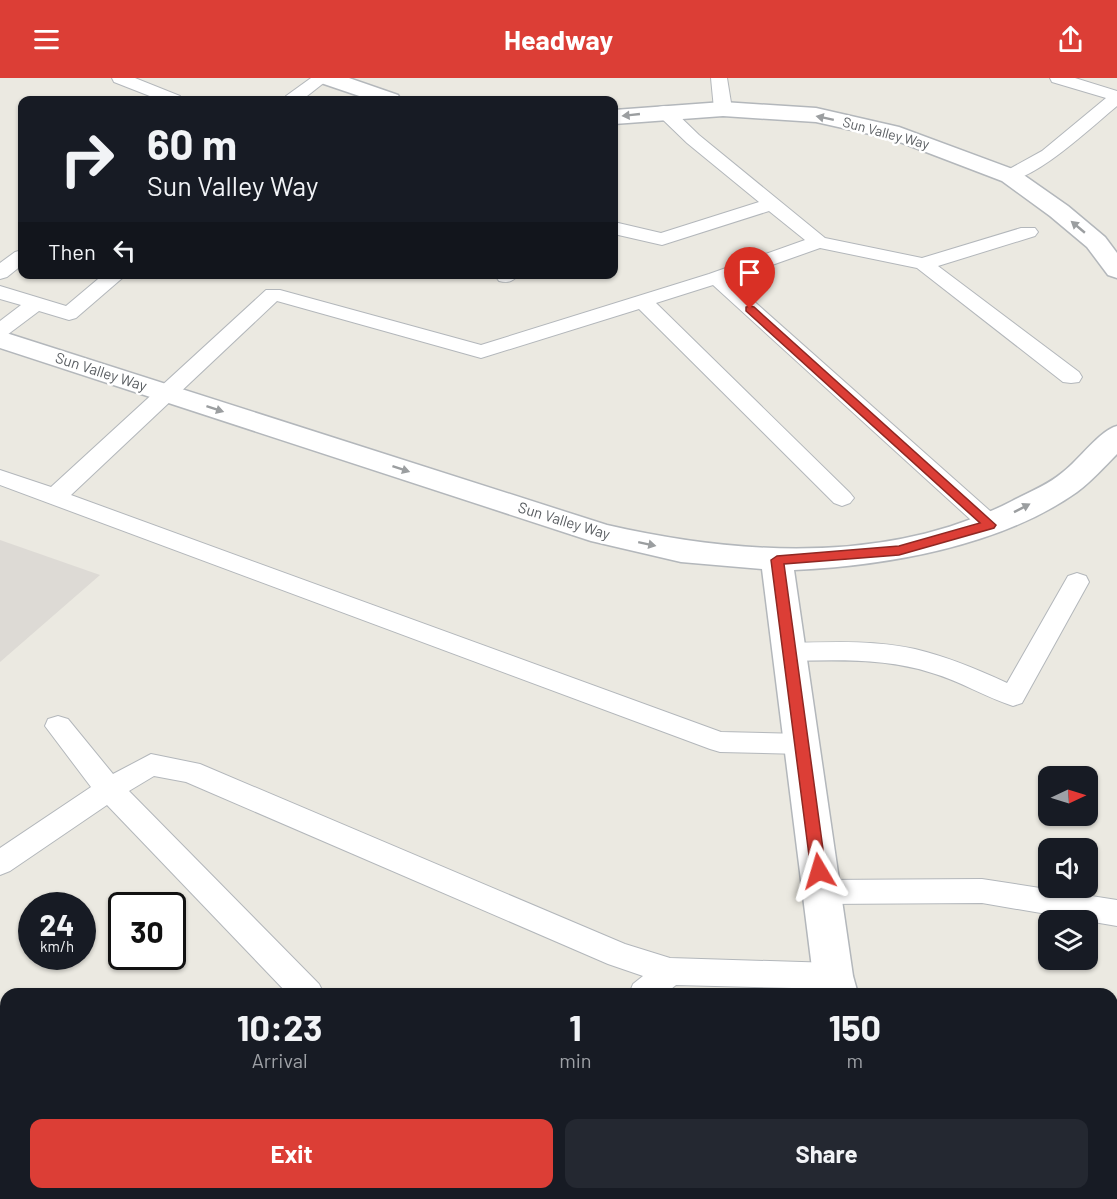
<!DOCTYPE html>
<style>
:root{--surface:#171b24;--page:#242831;--text:#f1f3f6;--muted:#9ea1a6;--accent:#dc3e36}
body{margin:0;font-family:Barlow,sans-serif;background:var(--page);color:var(--text);height:100vh;display:flex;flex-direction:column;font-size:22px;white-space:nowrap}
*{box-sizing:border-box;margin:0}
p{font-size:20px;color:var(--muted)}
.icon{flex:none;width:33px;height:33px;fill:none;stroke:currentColor;stroke-width:2;stroke-linecap:round;stroke-linejoin:round}
.map{position:relative;flex:1;overflow:hidden}
.drawer{position:absolute;left:0px;top:910px;width:1118px;height:212px;display:flex;flex-direction:column;background:var(--surface);border-radius:18px 18px 0 0;box-shadow:0 2px 4px #0004}
.drawer>*{flex:none}
.top-card{position:absolute;left:18px;top:18px;width:600px;height:183px;border-radius:12px;box-shadow:0 2px 4px #0004;background:#171b24;color:var(--text);overflow:hidden}
.needle{width:39px;rotate:86deg}
.buttons{position:absolute;left:1038px;top:688px;display:grid;gap:12px}
.buttons a{display:grid;place-items:center;width:60px;height:60px;border-radius:12px;background:var(--surface);box-shadow:0 2px 4px #0004;font-size:30px}
.speed{position:absolute;left:18px;top:814px;display:flex;gap:12px;font-size:30px;font-weight:700;text-align:center}
.speed>*{display:grid;place-content:center;width:78px;height:78px;border-radius:50%;background:var(--surface);box-shadow:0 2px 4px #0004;line-height:1}
.speed small{font-size:15px;font-weight:400}
.speed .limit{border:3px solid #111;border-radius:9px;background:#fff;color:#111}
.pin{position:absolute;display:grid;place-items:center;width:51px;height:51px;color:#fff;margin:-62px -26px;border-radius:50% 50% 50% 0;rotate:-45deg;box-shadow:0 0 6px #0007}
.pin .icon{rotate:45deg}
.me{position:absolute;width:66px;margin:-33px;rotate:353deg;stroke-linejoin:round;filter:drop-shadow(0 0 4px #0008)}
.turn{display:flex;align-items:center;gap:21px;height:126px;padding:0 30px;font-size:27px}
.turn .icon{width:78px;height:78px;stroke-width:2.5}
.turn b{display:block;font-size:42px;line-height:51px}
.then{display:flex;align-items:center;height:57px;padding:0 30px;background:#0003;gap:12px;font-size:22px}
.eta{display:flex;justify-content:space-evenly;align-items:center;height:102px;text-align:center}
.eta b{font-size:36px;font-weight:700;line-height:42px}
.cta{display:flex;gap:12px;margin-top:auto;padding:12px 30px}
.cta a{flex:1;height:69px;border-radius:12px;background:var(--accent);color:#fff;font-size:24px;font-weight:700;line-height:69px;text-align:center}
.cta a+a{background:var(--page);color:var(--text)}
header{display:flex;justify-content:space-between;align-items:center;height:78px;padding:0 30px;background:var(--accent);color:#fff;font-size:27px;font-weight:700}
.map>svg:first-child{display:block}
.industrial{fill:#dddad5}
.lines{fill:none;stroke-linecap:round;stroke-linejoin:round}
.service-casing{stroke:#b3b7bb;stroke-width:2}
.minor-casing{stroke:#b3b7bb;stroke-width:3}
.service{fill:#fff;fill-rule:evenodd}
.minor{fill:#fff;fill-rule:evenodd}
.oneway{fill:#9b9ea0}
.route{fill:#dc3e36;stroke:#8f2823;stroke-width:1.5}
.labels{text-anchor:middle;stroke-width:5;stroke-linejoin:round;paint-order:stroke}
.far-street-label{font-size:14px;fill:#595d61;stroke:#fff}
.street-label{font-size:15px;fill:#595d61;stroke:#fff}
</style>
<header><svg class="icon" aria-label="menu" viewBox="0 0 24 24"><path d="M4 6h16M4 12h16M4 18h16"/></svg>Headway<svg class="icon" aria-label="share" viewBox="0 0 24 24"><path d="M12 15V3M7 8l5-5 5 5M5 13v7h14v-7"/></svg></header>
<div class="map">
<svg width="1117" height="1121" viewBox="0 0 1117 1121">
<rect width="100%" height="100%" fill="#ebe9e1"/>
<path class="industrial" d="M0,462L100,497L0,584Z"/>
<g class="lines">
<defs>
<g id="service">
<path d="M112,0H135L180,18L182,22H160L114,4Z"/>
<path d="M311,0H330L302,22H284L286,18Z"/>
<path d="M711,0H727L732,31L729,35H717L714,31Z"/>
<path d="M1050,0H1075L1117,13V28C1096,45 1030,108 1004,102L1001,98L1004,94L1042,73L1106,20L1052,4Z"/>
<path d="M664,28L670,29L699,57L825,160L922,180L1021,150H1035L1038,154L1035,158L938,188L1079,294L1082,299L1079,304L1071,305L1063,304L917,190L820,170L730,202L998,440L1002,446L998,452L990,454L982,452L713,207L656,225L850,415L854,420L850,425L842,428L834,425L639,231L481,280L277,223L71,417L721,654L802,656L812,659L816,666L812,673L802,676L720,674L710,671L0,407V392L51,409L266,212H280L481,267L709,196L805,162L769,133L662,167L614,156V144L661,155L759,124L687,65L658,37L655,33L658,29Z"/>
<path d="M22,172V187L7,199L0,201V185L15,174Z"/>
<path d="M104,196H127L76,240L69,242L39,233L7,257L0,259V243L21,227L0,221V208L66,228Z"/>
<path d="M498,196H519C513,204 508,205 499,203L496,199Z"/>
<path d="M1077,495L1086,498L1089,504L1022,625L1013,628C985,619 960,603 932,595C886,580 837,582 790,583L781,581L777,574L781,567L790,565C832,564 874,562 915,571C948,579 977,591 1007,605L1068,498Z"/>
<path d="M58,638L68,641L113,696L151,676L200,686L625,866L670,880L833,885L844,889L848,898L844,907L833,911L676,907L665,916H629L633,906L643,898L608,886L186,704L154,698L129,713L319,906L324,916H288L107,727L10,793L0,797V770L91,709L45,648L48,641Z"/>
<path d="M982,801L1117,822V848L982,825L821,826L811,823L806,814L811,805L821,802Z"/>
<path d="M0,1016L6,1018V1054L0,1052Z"/>
<path d="M50,1116H86L88,1121H52Z"/>
<path d="M483,1116H520L522,1121H485Z"/>
</g>
<g id="minor">
<path d="M318,0H349L398,17L401,22H371L321,5Z"/>
<path d="M723,24L816,30L899,49L1018,93L1068,128L1105,159L1117,175V200L1108,197L1087,169L1050,138L1002,103L892,61L816,44L723,38L614,46V32Z"/>
<path d="M0,253L607,447C738,477 888,487 1012,423C1029,414 1048,407 1063,394C1079,382 1100,352 1117,348V376C1104,389 1092,403 1077,414C1001,468 886,488 794,492L853,898L858,916H818L813,898L762,491L681,484L591,463L0,270Z"/>
<path d="M1112,1080L1117,1082V1121H1109L1096,1116H1112Z"/>
</g>
</defs>
<use href="#service" class="service-casing"/>
<use href="#minor" class="minor-casing"/>
<use href="#service" class="service"/>
<use href="#minor" class="minor"/>
</g>
<defs><path id="oneway-solid" d="M-6-.8H1V-3.2L6.5 0L1 3.2V.8H-6Z" transform="scale(1.5)"/></defs>
<g class="oneway">
<use href="#oneway-solid" transform="translate(631 37) rotate(174)"/>
<use href="#oneway-solid" transform="translate(825 40) rotate(-168)"/>
<use href="#oneway-solid" transform="translate(1078 149) rotate(-140)"/>
<use href="#oneway-solid" transform="translate(215 331) rotate(18)"/>
<use href="#oneway-solid" transform="translate(401 391) rotate(18)"/>
<use href="#oneway-solid" transform="translate(1022 430) rotate(-27)"/>
<use href="#oneway-solid" transform="translate(647 466) rotate(12)"/>
</g>
<path class="route" d="M750,228L754,229L996,447L994,450L899,477L784,486L826,793L824,797L819,799L813,797L811,793L771,482L777,478L899,468L980,445L746,233V229Z"/>
<g class="labels">
<g class="far-street-label">
<text transform="translate(886 55) rotate(15)" y="5">Sun Valley Way</text>
</g>
<g class="street-label">
<text transform="translate(101 294) rotate(18)" y="5">Sun Valley Way</text>
<text transform="translate(564 443) rotate(17)" y="5">Sun Valley Way</text>
</g>
</g>
</svg>
<div class="buttons">
<a><svg class="needle" viewBox="-14 -14 28 28"><path d="M0-13l5 13h-10z" fill="#e53935"/><path d="M0 13l5-13h-10z" fill="#9ea1a6"/></svg></a>
<a><svg class="icon" aria-label="sound" viewBox="0 0 24 24"><path d="M4 9h4l5-4v14l-5-4H4zM17 9q2 3 0 6"/></svg></a>
<a><svg class="icon" aria-label="layers" viewBox="0 0 24 24"><path d="M12 4l9 5-9 5-9-5zM3 14l9 5 9-5"/></svg></a>
</div>
<div class="speed"><div>24<small>km/h</small></div><div class="limit">30</div></div>
<div class="pin" style="left:750px;top:231px;background:#d93025"><svg class="icon" aria-label="arrive" viewBox="0 0 24 24"><path d="M6 21V4h12l-3 4 3 4H6"/></svg></div>
<svg class="me" style="left:819px;top:793px" viewBox="-20 -20 40 40"><path d="M0-17L14 15 0 8-14 15z" fill="#dc3e36" stroke="#fff" stroke-width="4"/></svg>
<div class="top-card">
<div class="turn"><svg class="icon" aria-label="right" viewBox="0 0 24 24"><path d="M7 20v-9h11M14 6l5 5-5 5"/></svg><div><b>60 m</b>Sun Valley Way</div></div>
<div class="then">Then<svg class="icon" aria-label="left" viewBox="0 0 24 24"><path d="M17 20v-9H6M10 6l-5 5 5 5"/></svg></div>
</div>
<section class="drawer">
<div class="eta">
<div><b>10:23</b><p>Arrival</p></div>
<div><b>1</b><p>min</p></div>
<div><b>150</b><p>m</p></div>
</div>
<div class="cta"><a>Exit</a><a>Share</a></div>
</section>
</div>
